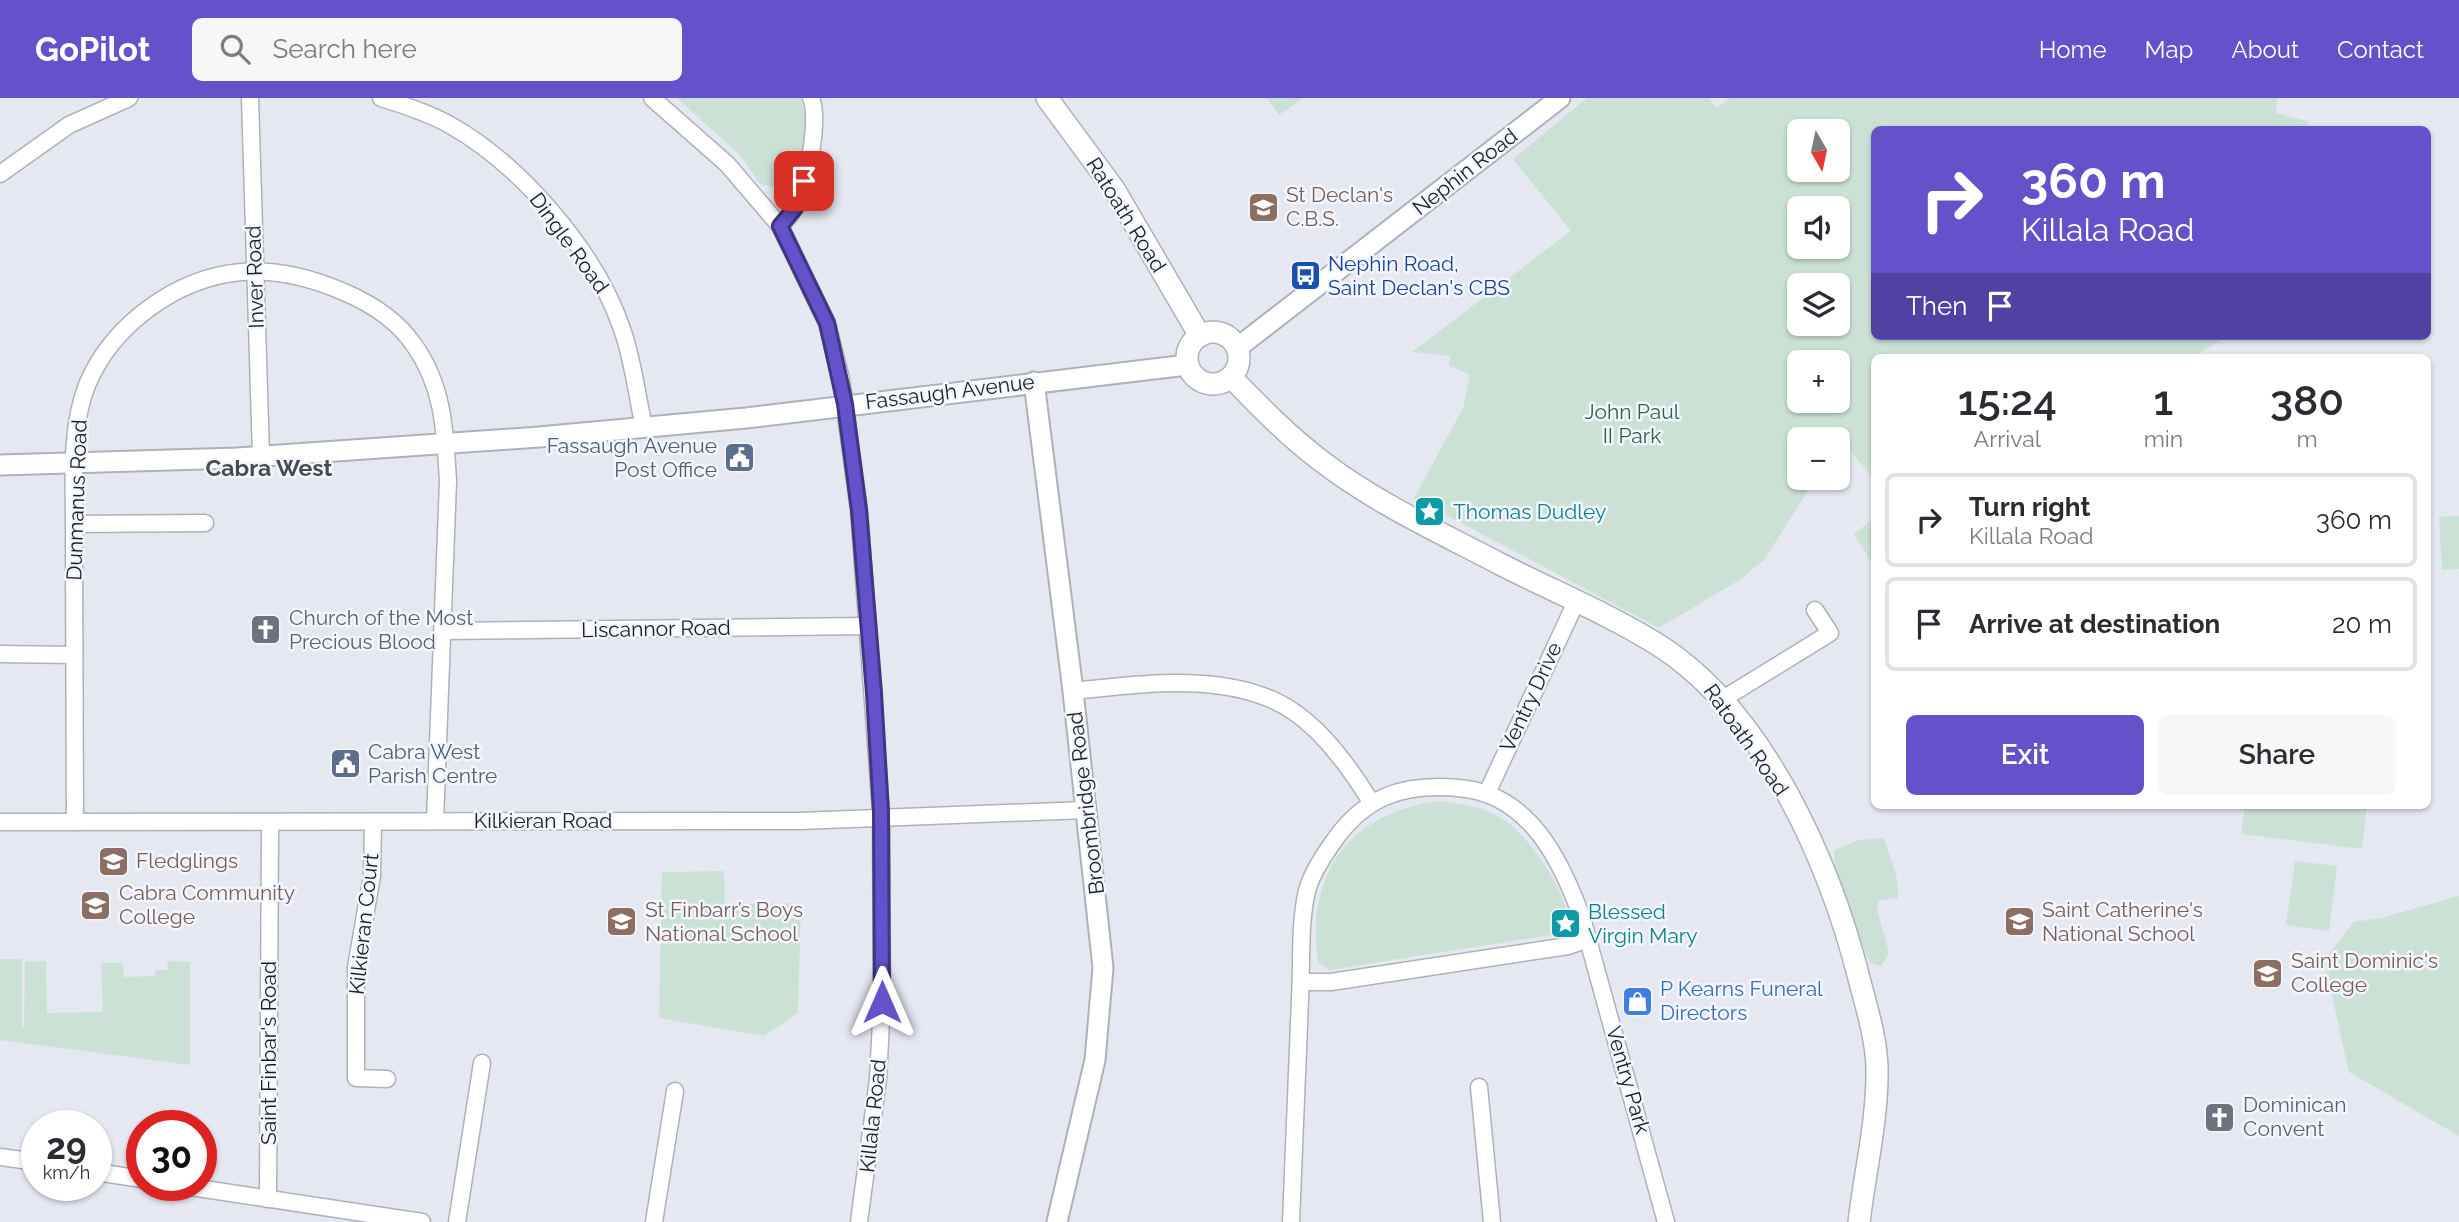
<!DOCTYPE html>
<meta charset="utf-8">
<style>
:root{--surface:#fff;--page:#f7f7f7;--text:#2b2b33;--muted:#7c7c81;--line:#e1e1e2;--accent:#6452cb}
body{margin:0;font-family:Raleway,sans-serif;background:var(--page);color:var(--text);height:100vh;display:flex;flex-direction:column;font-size:26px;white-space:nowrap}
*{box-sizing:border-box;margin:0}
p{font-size:23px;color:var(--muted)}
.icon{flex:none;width:38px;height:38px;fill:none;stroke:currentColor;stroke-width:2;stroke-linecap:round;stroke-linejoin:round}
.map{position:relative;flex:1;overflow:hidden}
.side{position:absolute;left:1871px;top:256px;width:560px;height:455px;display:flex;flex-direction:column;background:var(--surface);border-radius:10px;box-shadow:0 2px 5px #0004}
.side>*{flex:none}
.hud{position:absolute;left:1871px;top:28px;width:560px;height:214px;border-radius:10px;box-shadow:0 2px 5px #0004;background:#6452cb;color:#fff;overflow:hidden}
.needle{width:46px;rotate:171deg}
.fabs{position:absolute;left:1787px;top:21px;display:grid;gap:14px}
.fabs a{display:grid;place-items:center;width:63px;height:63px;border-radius:10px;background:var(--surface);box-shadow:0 2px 5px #0004;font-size:35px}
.speed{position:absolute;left:21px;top:1012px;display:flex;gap:14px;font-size:35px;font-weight:700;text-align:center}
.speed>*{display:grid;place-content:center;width:91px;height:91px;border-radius:50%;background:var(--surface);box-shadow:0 2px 5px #0004;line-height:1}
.speed small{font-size:18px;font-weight:400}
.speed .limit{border:10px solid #d22;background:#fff;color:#111}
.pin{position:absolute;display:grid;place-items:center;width:60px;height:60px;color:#fff;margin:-30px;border-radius:14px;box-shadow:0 4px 10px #0006}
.me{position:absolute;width:77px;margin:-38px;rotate:0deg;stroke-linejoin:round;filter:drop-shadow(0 0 5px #0008)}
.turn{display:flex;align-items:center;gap:24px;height:147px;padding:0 35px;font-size:32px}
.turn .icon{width:91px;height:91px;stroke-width:2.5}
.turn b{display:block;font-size:49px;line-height:60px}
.then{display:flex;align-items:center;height:66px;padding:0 35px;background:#0003;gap:14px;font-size:26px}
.eta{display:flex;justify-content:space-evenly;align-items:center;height:119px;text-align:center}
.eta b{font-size:42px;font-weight:600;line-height:49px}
.cta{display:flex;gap:14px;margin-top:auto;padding:14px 35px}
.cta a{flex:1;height:80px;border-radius:10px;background:var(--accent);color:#fff;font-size:28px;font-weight:600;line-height:80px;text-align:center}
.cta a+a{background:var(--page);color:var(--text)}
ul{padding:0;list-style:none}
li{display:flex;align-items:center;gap:21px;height:94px;margin:0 14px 10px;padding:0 21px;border:4px solid var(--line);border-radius:10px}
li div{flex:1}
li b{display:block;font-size:26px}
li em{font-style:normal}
header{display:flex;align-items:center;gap:42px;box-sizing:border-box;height:98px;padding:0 35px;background:var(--accent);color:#fff}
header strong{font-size:33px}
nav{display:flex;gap:38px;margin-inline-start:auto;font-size:24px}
.search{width:490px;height:63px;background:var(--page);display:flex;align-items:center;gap:18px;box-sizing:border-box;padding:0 24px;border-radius:10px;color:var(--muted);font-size:26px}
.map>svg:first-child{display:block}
.green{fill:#cce1d5;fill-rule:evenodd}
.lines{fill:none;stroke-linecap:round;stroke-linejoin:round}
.minor-casing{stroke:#aeb1b9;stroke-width:19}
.tertiary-casing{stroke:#aeb1b9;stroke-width:23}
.secondary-casing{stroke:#aeb1b9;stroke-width:24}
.minor{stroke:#fff;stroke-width:16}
.tertiary{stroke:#fff;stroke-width:19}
.secondary{stroke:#fff;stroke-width:21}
.route-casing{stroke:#413584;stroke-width:18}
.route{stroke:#6452cb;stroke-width:12}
.labels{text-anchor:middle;stroke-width:5;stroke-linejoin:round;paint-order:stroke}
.street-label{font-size:21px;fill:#1e1f22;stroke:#f3f6ff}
.education-label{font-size:21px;fill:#785e54;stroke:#f3f6ff;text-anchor:start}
.transit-label{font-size:21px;fill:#164399;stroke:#f3f6ff;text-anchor:start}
.park-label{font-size:21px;fill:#2a6347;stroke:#f3f6ff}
.service-label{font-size:21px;fill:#4e5e75;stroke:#f3f6ff;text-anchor:end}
.culture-label{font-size:21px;fill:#0d838f;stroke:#f3f6ff;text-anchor:start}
.worship-label{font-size:21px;fill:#5b616d;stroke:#f3f6ff;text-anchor:start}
.shop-label{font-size:21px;fill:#366cbe;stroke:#f3f6ff;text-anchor:start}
.neighbourhood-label{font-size:23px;font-weight:bold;fill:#484a51;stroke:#f3f6ff}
</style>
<header>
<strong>GoPilot</strong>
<div class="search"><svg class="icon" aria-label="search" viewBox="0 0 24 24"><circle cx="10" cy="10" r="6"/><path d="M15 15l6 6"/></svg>Search here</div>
<nav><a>Home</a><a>Map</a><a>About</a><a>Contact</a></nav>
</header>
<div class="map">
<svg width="2459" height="1124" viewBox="0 0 2459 1124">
<rect width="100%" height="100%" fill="#e5e8f1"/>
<g class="green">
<path d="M677,0H800C813,31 805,69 776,89L760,86L740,57Z"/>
<path d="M1267,0H1303L1279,17Z"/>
<path d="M1587,0H1709L1717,10L1730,0H2277L2276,15L2310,24L2304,32H1874V238H2227L2194,259H1874V381L1841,342L1838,347V341H1799V380H1816L1764,462L1741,481L1659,530L1414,400L1463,310L1470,276L1449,268L1450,258L1412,254L1571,133L1513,61ZM1799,33H1838V72H1799ZM1799,110H1838V149H1799ZM1799,187H1838V226H1799ZM1799,264H1838V303H1799Z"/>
<path d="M2459,418V471L2442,472L2439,419Z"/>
<path d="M1874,420V468L1854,436Z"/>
<path d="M1439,703C1464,706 1485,709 1506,723C1526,736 1579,806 1564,830C1560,837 1547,837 1539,839L1329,872L1318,864C1305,775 1351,714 1439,703Z"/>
<path d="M2245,707H2367L2362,751L2241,736Z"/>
<path d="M1884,740L1897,781L1898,800L1878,803L1877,811L1889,855L1881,868L1870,865L1835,780L1834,752L1859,742Z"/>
<path d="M2295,763L2337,768L2329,833L2286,827Z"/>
<path d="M724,773L725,806L801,805L798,915L764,938L659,920L662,774Z"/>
<path d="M2459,798V1038L2349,974L2324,862L2354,824L2381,820Z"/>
<path d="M0,861H22V929L24,928L25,864L46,863L47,915L103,914L101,865H123L124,879L155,878V872H168L167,863L190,864V967L0,942Z"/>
</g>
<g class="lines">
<defs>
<g id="minor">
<path d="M250,0L261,358"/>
<path d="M381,0C404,7 429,15 450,27C521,67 596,154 622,231C633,262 637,297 644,330"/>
<path d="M652,0L727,66L780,128L827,225L841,281L859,412L881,714L882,904L878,981L859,1124"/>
<path d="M0,76L69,27L129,0"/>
<path d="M780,128C785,123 791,117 794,111C807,90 820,22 811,0"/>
<path d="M74,426L205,425"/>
<path d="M443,533L868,528"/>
<path d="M0,556L74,557"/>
<path d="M1073,593C1141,586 1234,572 1294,614C1325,635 1352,673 1371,704"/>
<path d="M1723,601L1830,535L1815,512"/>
<path d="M1487,695L1577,502"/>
<path d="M0,724L800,723L1085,712"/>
<path d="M75,724C74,631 74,538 74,444C75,394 68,335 87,287C112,227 176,180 241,174C276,171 312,180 344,194C372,206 397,222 414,247C444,289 445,334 448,383L435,723"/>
<path d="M373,724L372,778L356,869V980L387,981"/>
<path d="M1301,884H1331L1568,848L1588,841"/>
<path d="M1479,989L1492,1124"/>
<path d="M0,1059L37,1064"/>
<path d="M96,1074L142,1081"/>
<path d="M178,1087L422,1124"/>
<path d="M268,1101L270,725"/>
<path d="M457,1124L482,965"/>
<path d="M654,1124L675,993"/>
<path d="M1291,1124C1294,1050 1297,975 1300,901C1302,867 1299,821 1308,789C1313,774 1322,760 1331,747C1363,699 1402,685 1458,690C1529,695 1561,762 1582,820L1666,1124"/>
</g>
<g id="tertiary">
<path d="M1237,250L1560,0"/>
<path d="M1034,284L1073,593L1103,870L1095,962L1057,1124"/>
<path d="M0,367L237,360L539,339L746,320L1187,267"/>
</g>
<g id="secondary">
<path d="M1047,0L1114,91L1200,238"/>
<circle cx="1213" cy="260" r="26"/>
<path d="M1231,279C1259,308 1287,337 1320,362C1374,404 1439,434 1500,466C1553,493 1609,516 1660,548C1765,616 1830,765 1860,884C1867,911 1876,940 1877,969C1878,1021 1865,1073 1859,1124"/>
</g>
</defs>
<use href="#minor" class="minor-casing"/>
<use href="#tertiary" class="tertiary-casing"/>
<use href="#secondary" class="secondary-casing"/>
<use href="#minor" class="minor"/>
<use href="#tertiary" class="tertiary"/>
<use href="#secondary" class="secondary"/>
</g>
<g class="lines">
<defs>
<path id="route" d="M804,83L795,110L780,128L827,225L845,306L859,412L874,595L881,714L882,904"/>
</defs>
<use href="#route" class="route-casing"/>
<use href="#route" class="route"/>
</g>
<defs>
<symbol id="school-square" viewBox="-11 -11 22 22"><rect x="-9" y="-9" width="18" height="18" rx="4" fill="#8d6e63" stroke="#f3f6ff"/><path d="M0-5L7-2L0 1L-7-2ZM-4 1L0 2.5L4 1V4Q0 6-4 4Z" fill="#fff"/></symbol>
<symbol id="bus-square" viewBox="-11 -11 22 22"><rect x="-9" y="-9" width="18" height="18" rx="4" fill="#1a4fb4" stroke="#f3f6ff"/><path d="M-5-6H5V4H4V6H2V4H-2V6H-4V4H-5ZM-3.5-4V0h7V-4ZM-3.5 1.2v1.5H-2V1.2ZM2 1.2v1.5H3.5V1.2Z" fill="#fff"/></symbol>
<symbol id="civic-square" viewBox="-11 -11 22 22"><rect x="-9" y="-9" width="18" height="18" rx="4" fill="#5c6f8a" stroke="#f3f6ff"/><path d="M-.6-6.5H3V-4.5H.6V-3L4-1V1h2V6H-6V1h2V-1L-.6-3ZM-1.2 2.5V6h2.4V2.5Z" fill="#fff"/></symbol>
<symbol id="sight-square" viewBox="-11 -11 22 22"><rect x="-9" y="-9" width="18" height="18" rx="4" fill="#0f9aa8" stroke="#f3f6ff"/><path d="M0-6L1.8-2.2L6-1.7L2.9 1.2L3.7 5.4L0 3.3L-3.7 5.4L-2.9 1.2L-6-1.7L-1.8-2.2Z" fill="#fff"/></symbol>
<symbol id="church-square" viewBox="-11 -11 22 22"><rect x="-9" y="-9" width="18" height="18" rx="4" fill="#6b7280" stroke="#f3f6ff"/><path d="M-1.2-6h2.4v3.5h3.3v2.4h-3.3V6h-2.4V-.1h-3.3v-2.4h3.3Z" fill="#fff"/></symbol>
<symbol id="shop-square" viewBox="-11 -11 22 22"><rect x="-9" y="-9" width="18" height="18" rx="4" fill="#3f7fe0" stroke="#f3f6ff"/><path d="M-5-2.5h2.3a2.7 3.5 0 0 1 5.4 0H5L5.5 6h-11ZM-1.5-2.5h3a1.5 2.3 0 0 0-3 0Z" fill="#fff"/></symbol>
</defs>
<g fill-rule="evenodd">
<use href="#school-square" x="1246" y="92" width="35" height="35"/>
<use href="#bus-square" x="1288" y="160" width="35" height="35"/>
<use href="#civic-square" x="722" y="342" width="35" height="35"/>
<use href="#sight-square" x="1412" y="396" width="35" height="35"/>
<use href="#church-square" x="248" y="514" width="35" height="35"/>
<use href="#civic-square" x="328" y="648" width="35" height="35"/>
<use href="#school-square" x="96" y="746" width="35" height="35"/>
<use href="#school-square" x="78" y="790" width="35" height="35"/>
<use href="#school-square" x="604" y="806" width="35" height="35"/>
<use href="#school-square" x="2002" y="806" width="35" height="35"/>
<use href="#sight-square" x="1548" y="808" width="35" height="35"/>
<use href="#school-square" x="2250" y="858" width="35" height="35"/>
<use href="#shop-square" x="1620" y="886" width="35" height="35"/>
<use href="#church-square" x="2202" y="1002" width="35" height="35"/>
</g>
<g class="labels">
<g class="street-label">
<text transform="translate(1465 74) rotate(-38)" y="7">Nephin Road</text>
<text transform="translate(1126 117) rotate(58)" y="7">Ratoath Road</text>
<text transform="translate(569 145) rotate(54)" y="7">Dingle Road</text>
<text transform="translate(255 179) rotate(-92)" y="7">Inver Road</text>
<text transform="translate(950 294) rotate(-7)" y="7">Fassaugh Avenue</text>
<text transform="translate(77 402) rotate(-88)" y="7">Dunmanus Road</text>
<text transform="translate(656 531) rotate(-1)" y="7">Liscannor Road</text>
<text transform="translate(1531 599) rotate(-65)" y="7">Ventry Drive</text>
<text transform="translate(1746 642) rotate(55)" y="7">Ratoath Road</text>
<text transform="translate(1086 705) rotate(-97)" y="7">Broombridge Road</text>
<text x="543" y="730">Kilkieran Road</text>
<text transform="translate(364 826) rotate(-84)" y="7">Kilkieran Court</text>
<text transform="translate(269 955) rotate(-90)" y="7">Saint Finbar's Road</text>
<text transform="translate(1628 982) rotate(74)" y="7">Ventry Park</text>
<text transform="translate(873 1018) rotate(-84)" y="7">Killala Road</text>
</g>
<g class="education-label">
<text x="1286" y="104">St Declan's<tspan x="1286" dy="24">C.B.S.</tspan></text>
<text x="136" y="770">Fledglings</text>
<text x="119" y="802">Cabra Community<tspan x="119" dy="24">College</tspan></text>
<text x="645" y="819">St Finbarr’s Boys<tspan x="645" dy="24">National School</tspan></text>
<text x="2042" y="819">Saint Catherine's<tspan x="2042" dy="24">National School</tspan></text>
<text x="2291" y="870">Saint Dominic's<tspan x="2291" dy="24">College</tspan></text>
</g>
<g class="transit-label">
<text x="1328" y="173">Nephin Road,<tspan x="1328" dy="24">Saint Declan's CBS</tspan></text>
</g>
<g class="park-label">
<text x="1632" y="321">John Paul<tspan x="1632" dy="24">II Park</tspan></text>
</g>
<g class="service-label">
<text x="717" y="355">Fassaugh Avenue<tspan x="717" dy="24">Post Office</tspan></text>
<text x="368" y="661" text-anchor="start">Cabra West<tspan x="368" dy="24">Parish Centre</tspan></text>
</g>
<g class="culture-label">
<text x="1453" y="421">Thomas Dudley</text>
<text x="1588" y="821">Blessed<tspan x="1588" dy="24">Virgin Mary</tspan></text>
</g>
<g class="worship-label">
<text x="289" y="527">Church of the Most<tspan x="289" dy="24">Precious Blood</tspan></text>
<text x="2243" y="1014">Dominican<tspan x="2243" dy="24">Convent</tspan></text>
</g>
<g class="shop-label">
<text x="1660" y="898">P Kearns Funeral<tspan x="1660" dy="24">Directors</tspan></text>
</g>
<g class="neighbourhood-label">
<text x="269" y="378">Cabra West</text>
</g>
</g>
</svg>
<div class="fabs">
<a><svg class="needle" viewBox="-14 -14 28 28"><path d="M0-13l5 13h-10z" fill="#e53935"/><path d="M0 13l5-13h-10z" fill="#7c7c81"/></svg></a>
<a><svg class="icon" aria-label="sound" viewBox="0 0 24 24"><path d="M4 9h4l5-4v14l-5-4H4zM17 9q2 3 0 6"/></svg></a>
<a><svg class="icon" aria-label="layers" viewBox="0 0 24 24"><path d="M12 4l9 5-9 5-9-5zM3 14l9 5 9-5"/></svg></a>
<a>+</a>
<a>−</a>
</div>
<div class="speed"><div>29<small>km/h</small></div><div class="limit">30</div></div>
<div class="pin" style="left:804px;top:83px;background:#d93025"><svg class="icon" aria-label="arrive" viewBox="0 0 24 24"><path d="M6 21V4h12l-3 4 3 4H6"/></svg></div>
<svg class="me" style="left:882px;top:904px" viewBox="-20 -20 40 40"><path d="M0-17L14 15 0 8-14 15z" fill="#6452cb" stroke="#fff" stroke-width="4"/></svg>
<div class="hud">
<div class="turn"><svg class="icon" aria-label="right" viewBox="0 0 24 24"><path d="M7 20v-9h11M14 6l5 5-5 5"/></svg><div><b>360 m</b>Killala Road</div></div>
<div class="then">Then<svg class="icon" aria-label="arrive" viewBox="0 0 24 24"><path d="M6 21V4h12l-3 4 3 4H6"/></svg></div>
</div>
<section class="side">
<div class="eta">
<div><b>15:24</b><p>Arrival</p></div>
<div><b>1</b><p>min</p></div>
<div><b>380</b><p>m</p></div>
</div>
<ul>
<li><svg class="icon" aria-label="right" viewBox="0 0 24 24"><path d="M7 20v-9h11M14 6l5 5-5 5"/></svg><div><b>Turn right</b><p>Killala Road</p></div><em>360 m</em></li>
<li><svg class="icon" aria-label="arrive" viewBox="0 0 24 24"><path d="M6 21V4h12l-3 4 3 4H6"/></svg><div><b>Arrive at destination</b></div><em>20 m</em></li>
</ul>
<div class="cta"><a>Exit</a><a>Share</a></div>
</section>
</div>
